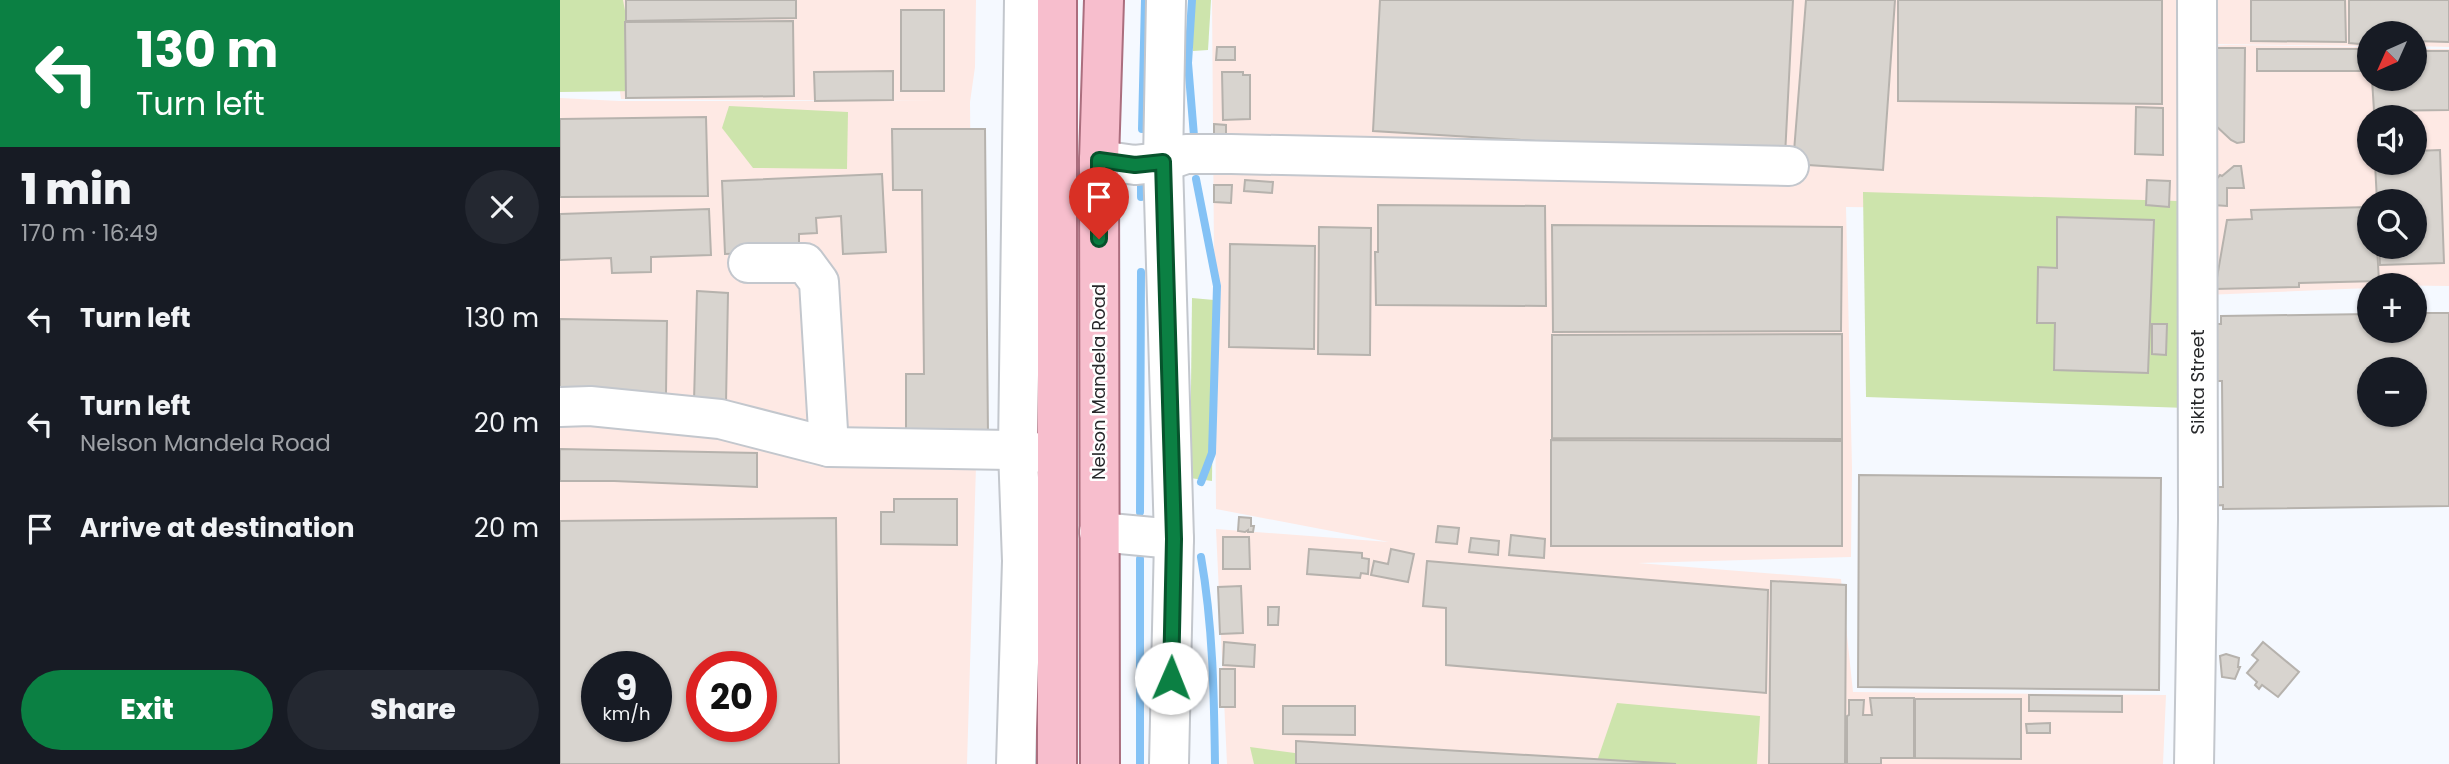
<!DOCTYPE html>
<meta charset="utf-8">
<style>
:root{--surface:#171b24;--page:#242831;--text:#f1f3f6;--muted:#9ea1a6;--accent:#0b8043}
body{margin:0;font-family:Poppins,sans-serif;background:var(--page);color:var(--text);height:100vh;display:flex;flex-direction:column;font-size:26px;white-space:nowrap}
*{box-sizing:border-box;margin:0}
p{font-size:23px;color:var(--muted)}
.icon{flex:none;width:38px;height:38px;fill:none;stroke:currentColor;stroke-width:2;stroke-linecap:round;stroke-linejoin:round}
.map{position:relative;flex:1;overflow:hidden}
.drawer{display:flex;flex-direction:column;background:var(--surface);width:560px}
.drawer>*{flex:none}
.hud{background:#0b8043;color:#fff;overflow:hidden}
.needle{width:46px;rotate:225deg}
.fabs{position:absolute;left:1797px;top:21px;display:grid;gap:14px}
.fabs a{display:grid;place-items:center;width:70px;height:70px;border-radius:50%;background:var(--surface);box-shadow:0 2px 5px #0004;font-size:35px}
.speed{position:absolute;left:21px;top:651px;display:flex;gap:14px;font-size:35px;font-weight:700;text-align:center}
.speed>*{display:grid;place-content:center;width:91px;height:91px;border-radius:50%;background:var(--surface);box-shadow:0 2px 5px #0004;line-height:1}
.speed small{font-size:18px;font-weight:400}
.speed .limit{border:10px solid #d22;background:#fff;color:#111}
.pin{position:absolute;display:grid;place-items:center;width:60px;height:60px;color:#fff;margin:-72px -30px;border-radius:50% 50% 50% 0;rotate:-45deg;box-shadow:0 0 7px #0007}
.pin .icon{rotate:45deg}
.me{position:absolute;width:77px;margin:-38px;rotate:1deg;stroke-linejoin:round;filter:drop-shadow(0 0 5px #0008)}
.turn{display:flex;align-items:center;gap:24px;height:147px;padding:0 21px;font-size:32px}
.turn .icon{width:91px;height:91px;stroke-width:2.5}
.turn b{display:block;font-size:49px;line-height:60px}
.round{display:grid;place-items:center;flex:none;width:74px;height:74px;border-radius:37px;background:var(--page)}
.summary{display:flex;align-items:center;justify-content:space-between;height:119px;padding:0 21px}
h1{font-size:42px;font-weight:800;line-height:52px}
.cta{display:flex;gap:14px;margin-top:auto;padding:14px 21px}
.cta a{flex:1;height:80px;border-radius:42px;background:var(--accent);color:#fff;font-size:28px;font-weight:800;line-height:80px;text-align:center}
.cta a+a{background:var(--page);color:var(--text)}
ul{padding:0;list-style:none}
li{display:flex;align-items:center;gap:21px;height:105px;padding:0 21px}
li div{flex:1}
li b{display:block;font-size:26px}
li em{font-style:normal}
main{display:flex;flex:1;min-height:0}
.map>svg:first-child{display:block}
.industrial{fill:#fee9e4;fill-rule:evenodd}
.green{fill:#cde4ac}
.lines{fill:none;stroke-linecap:round;stroke-linejoin:round}
.stream{stroke:#84c2f5;stroke-width:8}
.building{fill:#d8d4cf;stroke:#b6b2ad;stroke-width:2;fill-rule:evenodd}
.minor-casing{stroke:#c3c7cd;stroke-width:42}
.major-casing{stroke:#ab6e7e;stroke-width:42}
.minor{stroke:#fff;stroke-width:38}
.major{stroke:#f7becd;stroke-width:38}
.route-casing{stroke:#07532c;stroke-width:18}
.route{stroke:#0b8043;stroke-width:12}
.labels{text-anchor:middle;stroke-width:5;stroke-linejoin:round;paint-order:stroke}
.street-label{font-size:18px;fill:#27282a;stroke:#fff}
</style>
<main>
<section class="drawer">
<div class="hud">
<div class="turn"><svg class="icon" aria-label="left" viewBox="0 0 24 24"><path d="M17 20v-9H6M10 6l-5 5 5 5"/></svg><div><b>130 m</b>Turn left</div></div>
</div>
<div class="summary"><div><h1>1 min</h1><p>170 m · 16:49</p></div><a class="round"><svg class="icon" aria-label="close" viewBox="0 0 24 24"><path d="M6 6l12 12M18 6L6 18"/></svg></a></div>
<ul>
<li><svg class="icon" aria-label="left" viewBox="0 0 24 24"><path d="M17 20v-9H6M10 6l-5 5 5 5"/></svg><div><b>Turn left</b></div><em>130 m</em></li>
<li><svg class="icon" aria-label="left" viewBox="0 0 24 24"><path d="M17 20v-9H6M10 6l-5 5 5 5"/></svg><div><b>Turn left</b><p>Nelson Mandela Road</p></div><em>20 m</em></li>
<li><svg class="icon" aria-label="arrive" viewBox="0 0 24 24"><path d="M6 21V4h12l-3 4 3 4H6"/></svg><div><b>Arrive at destination</b></div><em>20 m</em></li>
</ul>
<div class="cta"><a>Exit</a><a>Share</a></div>
</section>
<div class="map">
<svg width="1889" height="764" viewBox="0 0 1889 764">
<rect width="100%" height="100%" fill="#f5f9ff"/>
<g class="industrial">
<path d="M47,0H416L415,67L410,102L413,420L398,452L246,465L416,466L407,764H0V98L59,101H380L61,99ZM37,667H96V726H37ZM142,667H201V726H142Z"/>
<path d="M652,0H1624L1617,211L1286,207L1292,468L1291,557L1078,563L1281,579L1293,692L1606,695L1603,764H667L656,529L829,542L656,509Z"/>
<path d="M1646,0H1889V47L1855,46V33H1810L1809,46L1647,44Z"/>
<path d="M1669,45L1809,47L1810,79H1855V49H1889V286L1810,285L1809,288L1646,295L1648,46ZM1810,117H1855V163H1810ZM1810,201H1855V247H1810Z"/>
</g>
<g class="green">
<path d="M0,0H63L80,91L0,92Z"/>
<path d="M631,0H651L648,50L633,51Z"/>
<path d="M169,106L288,112L287,169L193,168L162,128Z"/>
<path d="M1303,192L1618,201L1627,408L1306,397Z"/>
<path d="M632,298L654,300L652,481L630,478Z"/>
<path d="M1057,703L1200,716L1197,764H1036Z"/>
<path d="M690,747L819,764H694Z"/>
</g>
<g class="lines">
<g class="stream">
<path d="M632,0L628,63L634,136"/>
<path d="M582,129L585,0"/>
<path d="M636,179L657,286L652,453L641,482"/>
<path d="M581,197V182"/>
<path d="M580,512L581,272"/>
<path d="M641,557C653,626 654,694 655,764"/>
<path d="M580,559V764"/>
</g>
</g>
<g class="building">
<path d="M66,0H236V18L66,21Z"/>
<path d="M820,0H1233L1225,156L813,131Z"/>
<path d="M1246,0H1335L1323,170L1233,164Z"/>
<path d="M1338,0H1602V104L1338,101Z"/>
<path d="M1691,0H1785L1786,42L1691,41Z"/>
<path d="M1789,0H1889V42L1855,41V33H1810V45L1789,43Z"/>
<rect x="341" y="10" width="43" height="81"/>
<path d="M233,21L234,96L66,98L65,22Z"/>
<path d="M657,47H675V60H656Z"/>
<path d="M1655,48H1685L1684,142L1677,143L1671,140L1654,124Z"/>
<rect x="1697" y="49" width="108" height="22"/>
<path d="M1855,51H1889V110L1814,111L1812,79H1855Z"/>
<path d="M333,71V100L255,101L254,72Z"/>
<path d="M662,72H683V75H690V119L663,120Z"/>
<path d="M1576,107L1603,108V155L1575,154Z"/>
<path d="M146,117L148,196L0,197V119Z"/>
<path d="M654,124L666,125V142L654,141Z"/>
<path d="M332,129H425L428,435L346,436V374H364L362,190H333Z"/>
<path d="M1880,150L1884,263L1820,265L1819,247H1855V201H1817L1815,163H1855V151Z"/>
<path d="M1674,166H1681L1684,188H1667V206L1653,205V183L1660,175L1662,176Z"/>
<path d="M322,174L326,252L283,254L281,216L256,218L257,233L239,234V251L165,254L162,181Z"/>
<path d="M685,180L713,182L712,193L684,191Z"/>
<path d="M1587,180L1610,181L1609,207L1586,205Z"/>
<path d="M654,185H672L671,203L654,202Z"/>
<path d="M818,205L985,206L986,306L816,305L815,252H818Z"/>
<path d="M1810,207V247H1817L1819,281L1739,283V287L1655,289L1667,220L1692,219L1691,210Z"/>
<path d="M149,209L151,255L91,257V272L52,273L51,258L0,260V214Z"/>
<path d="M1497,217L1594,220L1588,373L1494,370L1495,323H1477L1478,267L1497,268Z"/>
<path d="M992,225L1282,227L1281,331L993,332Z"/>
<path d="M759,227L811,228L810,355L758,354Z"/>
<path d="M670,244L755,246L754,349L669,347Z"/>
<path d="M137,291L168,293L166,404L134,401Z"/>
<path d="M1855,313H1889V506L1663,509V505L1651,506V487H1663L1662,381H1650L1651,324H1661V316L1810,314V331H1855ZM1810,369H1855V415H1810Z"/>
<path d="M0,319L107,321L106,394L0,392Z"/>
<path d="M1592,324H1607L1606,355L1592,354Z"/>
<path d="M1282,334V439L992,438V335Z"/>
<path d="M991,440L1282,441V546H991Z"/>
<path d="M0,449L197,453V487L54,481H0Z"/>
<path d="M1299,475L1601,478L1599,690L1298,687Z"/>
<path d="M334,499H397V545L321,544V512H334Z"/>
<path d="M679,517L691,518V526H694L693,532H688V530L685,532L678,531Z"/>
<path d="M276,518L279,764H0V521ZM37,667H96V726H37ZM142,667H201V726H142Z"/>
<path d="M878,526L899,528L897,544L876,542Z"/>
<path d="M951,535L985,539L984,558L949,555Z"/>
<path d="M663,537H689L690,569H663Z"/>
<path d="M911,538L939,541L938,555L909,552Z"/>
<path d="M749,549L802,553V558L809,559L808,574L801,573L800,578L747,574Z"/>
<path d="M831,549L854,554L848,582L811,575L814,561L828,564Z"/>
<path d="M867,561L1208,590L1206,693L886,665V608L863,606Z"/>
<path d="M1211,581L1286,585L1285,764H1209Z"/>
<path d="M681,586L683,633L660,634L658,587Z"/>
<path d="M708,607H719L718,625H708Z"/>
<path d="M664,642L695,645L694,667L663,665Z"/>
<path d="M1703,642L1739,672L1718,697L1702,685L1699,689L1695,685L1697,682L1687,673L1698,660L1692,655Z"/>
<path d="M1666,654L1679,658L1678,667H1680L1675,679L1662,677L1660,656Z"/>
<rect x="660" y="669" width="15" height="38"/>
<path d="M1469,695L1562,696V712L1469,711Z"/>
<path d="M1310,698H1354V758H1321V764H1287V716L1289,715V700H1304L1303,715H1312Z"/>
<path d="M1355,699H1461V759L1355,758Z"/>
<path d="M723,706H795V735L723,734Z"/>
<path d="M1490,723V733H1467L1466,724Z"/>
<path d="M736,741L1116,764H736Z"/>
</g>
<g class="lines">
<defs>
<g id="minor">
<path d="M606,0L603,162L614,539L609,764"/>
<path d="M539,160L575,165L603,162L626,154H671L1229,166"/>
<path d="M188,263H245L259,282L269,447"/>
<path d="M0,407L30,406L160,419L269,447L451,450L484,453"/>
<path d="M539,532L614,539"/>
<path d="M456,764L462,561L458,450L464,0"/>
<path d="M1634,764L1638,520L1637,0"/>
</g>
<g id="major">
<path d="M497,764V0"/>
<path d="M540,764L539,160L544,0"/>
</g>
</defs>
<use href="#minor" class="minor-casing"/>
<use href="#major" class="major-casing"/>
<use href="#minor" class="minor"/>
<use href="#major" class="major"/>
</g>
<g class="lines">
<defs>
<path id="route" d="M539,239V160L575,165L603,162L614,539L611,678"/>
</defs>
<use href="#route" class="route-casing"/>
<use href="#route" class="route"/>
</g>
<g class="labels">
<g class="street-label">
<text transform="translate(539 382) rotate(-90)" y="6">Nelson Mandela Road</text>
<text transform="translate(1638 382) rotate(-90)" y="6">Sikita Street</text>
</g>
</g>
</svg>
<div class="fabs">
<a><svg class="needle" viewBox="-14 -14 28 28"><path d="M0-13l5 13h-10z" fill="#e53935"/><path d="M0 13l5-13h-10z" fill="#9ea1a6"/></svg></a>
<a><svg class="icon" aria-label="sound" viewBox="0 0 24 24"><path d="M4 9h4l5-4v14l-5-4H4zM17 9q2 3 0 6"/></svg></a>
<a><svg class="icon" aria-label="search" viewBox="0 0 24 24"><circle cx="10" cy="10" r="6"/><path d="M15 15l6 6"/></svg></a>
<a>+</a>
<a>−</a>
</div>
<div class="speed"><div>9<small>km/h</small></div><div class="limit">20</div></div>
<div class="pin" style="left:539px;top:239px;background:#d93025"><svg class="icon" aria-label="arrive" viewBox="0 0 24 24"><path d="M6 21V4h12l-3 4 3 4H6"/></svg></div>
<svg class="me" style="left:611px;top:678px" viewBox="-20 -20 40 40"><circle r="19" fill="#fff"/><path d="M0-13L10 11 0 6-10 11z" fill="#0b8043"/></svg>
</div>
</main>
